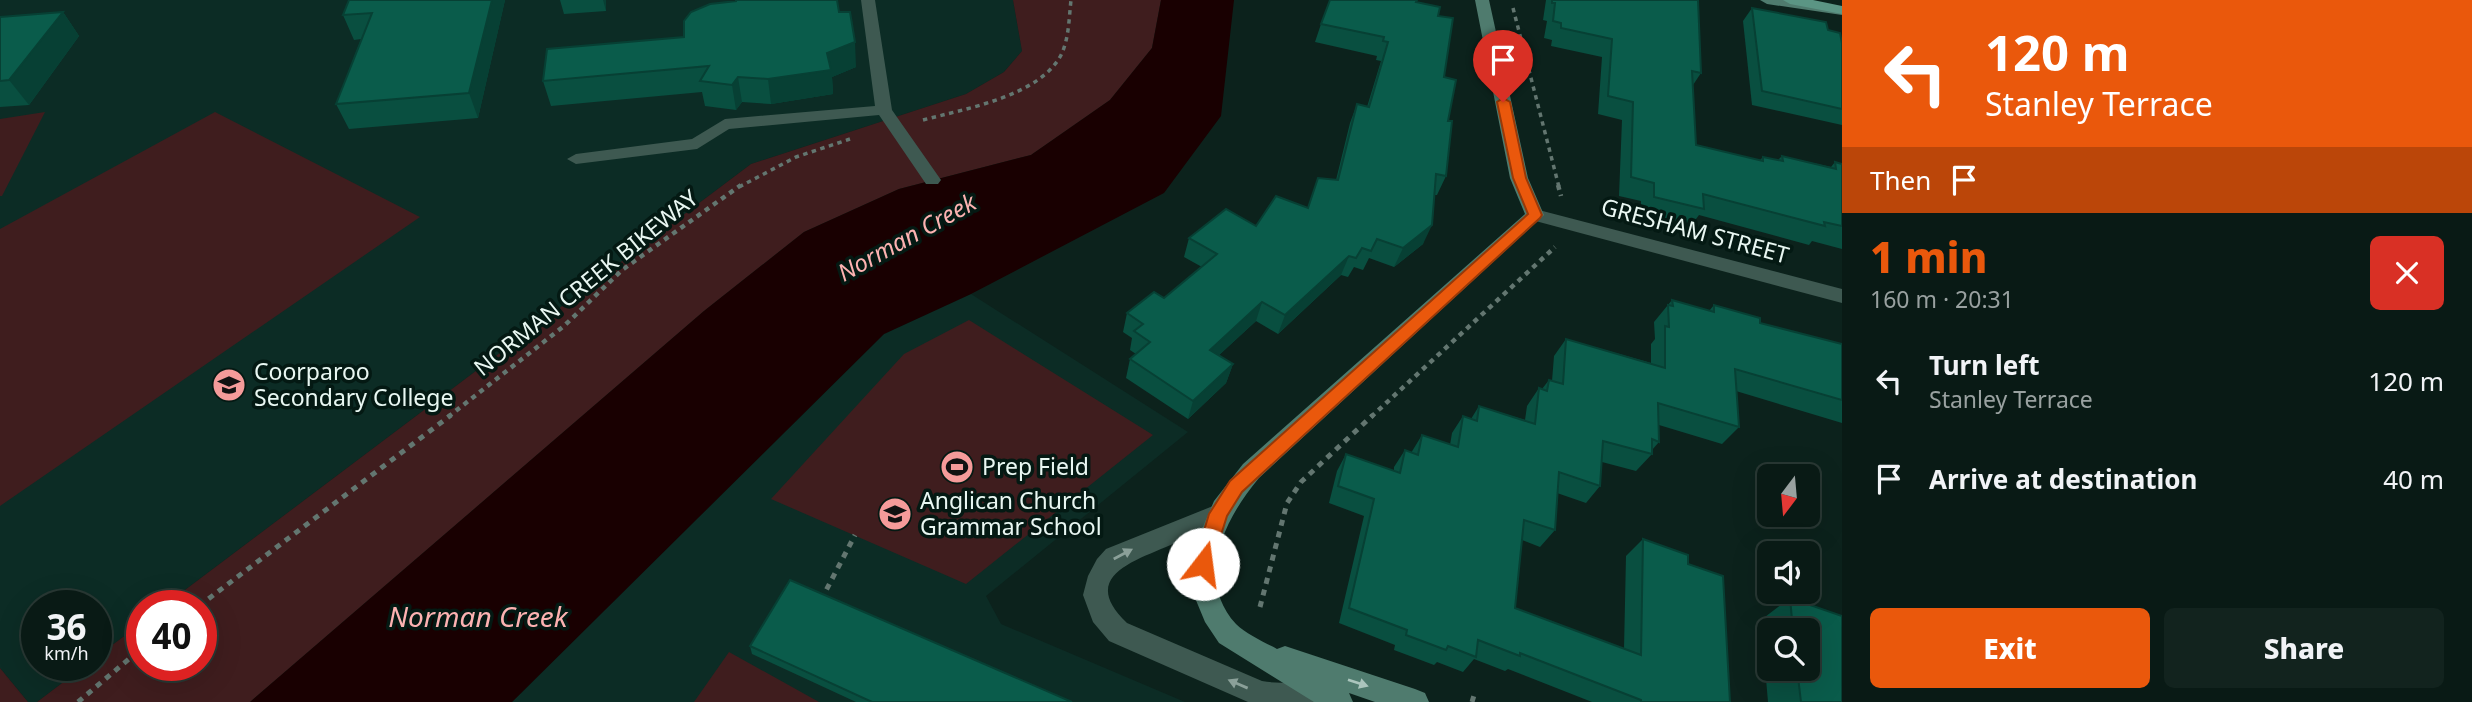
<!DOCTYPE html>
<meta charset="utf-8">
<style>
:root{--surface:#091a15;--page:#12231e;--text:#f1f3f6;--muted:#99a1a0;--line:#293834;--accent:#ea580c}
body{margin:0;font-family:"Noto Sans",sans-serif;background:var(--page);color:var(--text);height:100vh;display:flex;flex-direction:column;font-size:26px;white-space:nowrap}
*{box-sizing:border-box;margin:0}
p{font-size:23px;color:var(--muted)}
.icon{flex:none;width:38px;height:38px;fill:none;stroke:currentColor;stroke-width:2;stroke-linecap:round;stroke-linejoin:round}
.map{position:relative;flex:1;overflow:hidden}
.sheet{display:flex;flex-direction:column;background:var(--surface);width:630px}
.sheet>*{flex:none}
.hud{background:#ea580c;color:#fff;overflow:hidden}
.needle{width:46px;rotate:196deg}
.tools{position:absolute;left:1757px;top:464px;display:grid;gap:14px}
.tools a{display:grid;place-items:center;width:63px;height:63px;border-radius:10px;background:var(--surface);box-shadow:0 7px 28px #0002,0 0 0 2px var(--line);font-size:35px}
.speed{position:absolute;left:21px;top:590px;display:flex;gap:14px;font-size:35px;font-weight:700;text-align:center}
.speed>*{display:grid;place-content:center;width:91px;height:91px;border-radius:50%;background:var(--surface);box-shadow:0 7px 28px #0002,0 0 0 2px var(--line);line-height:1}
.speed small{font-size:18px;font-weight:400}
.speed .limit{border:10px solid #d22;background:#fff;color:#111}
.pin{position:absolute;display:grid;place-items:center;width:60px;height:60px;color:#fff;margin:-72px -30px;border-radius:50% 50% 50% 0;rotate:-45deg;box-shadow:0 0 7px #0007}
.pin .icon{rotate:45deg}
.me{position:absolute;width:77px;margin:-38px;rotate:15deg;stroke-linejoin:round;filter:drop-shadow(0 0 5px #0008)}
.turn{display:flex;align-items:center;gap:24px;height:147px;padding:0 28px;font-size:32px}
.turn .icon{width:91px;height:91px;stroke-width:2.5}
.turn b{display:block;font-size:49px;line-height:60px}
.then{display:flex;align-items:center;height:66px;padding:0 28px;background:#0003;gap:14px;font-size:26px}
.round{display:grid;place-items:center;flex:none;width:74px;height:74px;border-radius:10px;background:var(--page)}
.summary{display:flex;align-items:center;justify-content:space-between;height:119px;padding:0 28px}
h1{font-size:42px;font-weight:800;line-height:52px;color:var(--accent)}
.primary-button{display:flex;gap:14px;margin-top:auto;padding:14px 28px}
.primary-button a{flex:1;height:80px;border-radius:10px;background:var(--accent);color:#fff;font-size:28px;font-weight:800;line-height:80px;text-align:center}
.primary-button a+a{background:var(--page);color:var(--text)}
ul{padding:0;list-style:none}
li{display:flex;align-items:center;gap:21px;height:98px;padding:0 28px}
li div{flex:1}
li b{display:block;font-size:26px}
li em{font-style:normal}
main{display:flex;flex:1;min-height:0}
.map>svg:first-child{display:block}
.built{fill:#0c2c25}
.green{fill:#3f1d1e}
.water{fill:#190001}
.lines{fill:none;stroke-linecap:round;stroke-linejoin:round}
.path-far2{stroke:#637670;stroke-width:3.5;stroke-dasharray:4.5 4.5;stroke-linecap:butt}
.path-far1{stroke:#637670;stroke-width:4.5;stroke-dasharray:5 5;stroke-linecap:butt}
.path{stroke:#637670;stroke-width:5;stroke-dasharray:6 6;stroke-linecap:butt}
.lane{fill:#3e5951;fill-rule:evenodd}
.street{fill:#3e5951;fill-rule:evenodd}
.secondary{fill:#4f7b6e;fill-rule:evenodd}
.primary{fill:#5b9584;fill-rule:evenodd}
.wall{fill:#094f40;fill-rule:evenodd}
.shaded-wall{fill:#074034}
.building{fill:#0a5c4b;stroke:#074034;stroke-width:2}
.oneway{fill:#8ba099}
.oneway2{fill:#abc5bd}
.route{fill:#ea580c;stroke:#983908;stroke-width:2}
.labels{text-anchor:middle;stroke-width:7;stroke-linejoin:round;paint-order:stroke}
.street-label{font-size:23px;fill:#e9f7f2;stroke:#041913}
.poi-label{font-size:23px;fill:#e9f7f2;stroke:#041913;text-anchor:start}
.water-label{font-size:24px;font-style:italic;fill:#fcb2b1;stroke:#041913}
.near-water-label{font-size:28px;font-style:italic;fill:#fcb2b1;stroke:#041913}
</style>
<main>
<div class="map">
<svg width="1842" height="702" viewBox="0 0 1842 702">
<rect width="100%" height="100%" fill="#0c221c"/>
<g class="built">
<path d="M0,0H1013L1022,51L1004,72L966,94L751,164L165,605L142,606V623L96,657V606H37V665H86L37,702H28L0,668Z"/>
<path d="M971,294L1188,432L986,596L1001,624L1185,702H512L884,334Z"/>
</g>
<g class="green">
<path d="M1013,0H1161L1152,48L1110,100L1031,155L899,189L804,232L704,311L250,702H37L86,665H96V657L142,623V665H201V606L165,605L751,164L966,94L1004,72L1022,51Z"/>
<path d="M45,112L2,196H0V119Z"/>
<path d="M215,112L420,217L0,506V229Z"/>
<path d="M969,320L1153,435L966,584L771,499L904,354Z"/>
<path d="M729,652L819,702H694Z"/>
<path d="M0,668L28,702H0Z"/>
</g>
<path class="water" d="M1161,0H1234L1221,116L1164,193L971,294L884,334L512,702H250L704,311L804,232L899,189L1031,155L1110,100L1152,48Z"/>
<g class="lines">
<g class="path-far2">
<path d="M1513,8L1559,187"/>
<path d="M923,120C964,109 1042,96 1062,53C1069,37 1069,18 1071,0"/>
<path d="M739,187L796,157L850,139"/>
</g>
<g class="path-far1">
<path d="M1558,185L1561,196"/>
<path d="M448,417L564,326L622,270L741,185"/>
<path d="M1371,417L1555,247"/>
</g>
<g class="path">
<path d="M821,600L855,535"/>
<path d="M199,606L451,415"/>
<path d="M1260,607L1287,503L1301,482L1373,415"/>
<path d="M78,702L142,648"/>
<path d="M1472,702L1475,692"/>
</g>
<g class="lane">
<path d="M861,0H875L892,110L941,180L938,184H926L879,115L729,129L697,149L576,164L567,159L576,154L692,139L725,119L875,106Z"/>
<path d="M1218,504L1226,507L1230,514L1226,521C1206,530 1186,538 1166,547C1128,563 1081,579 1127,623L1262,681C1286,686 1315,677 1338,686L1342,695L1339,702H1248L1109,641L1093,622L1083,595L1088,576L1097,559L1106,549Z"/>
</g>
<path class="street" d="M1535,209L1842,289V303L1528,219L1526,215L1528,211Z"/>
<g class="secondary">
<path d="M1475,0H1489L1528,178L1544,215L1259,478C1226,517 1194,578 1236,624C1246,634 1264,642 1277,649L1285,646L1415,689L1425,693L1429,702H1375L1349,693L1353,702H1314L1219,643L1205,622L1193,593L1191,571L1193,550L1214,501L1243,464L1525,214L1510,178Z"/>
<path d="M1760,0H1797L1842,7V15L1767,4Z"/>
</g>
<path class="primary" d="M1783,0H1813L1842,6V14L1790,4Z"/>
</g>
<g class="wall">
<path d="M349,0H505L478,118L349,129L336,104L361,39L354,40L343,15Z"/>
<path d="M560,0H606V11L564,14Z"/>
<path d="M1546,0H1698L1701,73L1693,85L1696,145L1760,160L1763,157L1778,160L1782,156L1831,167L1835,162L1842,164V249L1812,241L1809,245L1699,215L1690,227L1641,215V201L1619,196L1622,120L1598,114L1602,57L1551,46L1552,40L1544,38L1547,21L1543,20Z"/>
<path d="M736,1L839,12L856,67L832,77L833,94L771,104L742,102L736,110L705,106L702,92L551,106L543,81L684,37Z"/>
<path d="M1416,2L1438,16L1448,121L1446,176L1437,195H1434L1423,244L1394,267L1369,258L1363,270L1354,267L1348,277L1341,275L1278,334L1256,321L1219,355L1233,364L1226,383L1188,419L1126,378L1130,359L1136,354L1130,350L1132,338L1123,332L1127,313L1164,298L1202,267L1184,257L1189,238L1256,226L1308,207L1336,180L1350,123L1357,104L1367,107L1381,61L1376,60L1377,56L1315,42L1321,24Z"/>
<path d="M1752,8L1828,30L1842,43V125L1752,105L1743,21Z"/>
<path d="M63,12L79,36L29,105L0,107V17Z"/>
<path d="M1672,300L1709,311L1714,305L1760,323L1842,344V423L1736,391L1739,427L1722,444L1659,425V442L1652,450V454L1636,471L1602,462L1600,486L1586,503L1557,493L1555,530L1540,547L1522,540L1515,608L1624,649L1626,556L1643,539L1688,564L1730,702H1592L1508,669L1505,671L1474,659L1463,672L1437,662L1434,665L1394,650L1395,645L1339,623L1364,516L1329,503L1337,471L1346,454L1394,471V467L1405,450L1411,453L1422,435L1450,445L1452,433L1463,416L1471,419L1479,406L1525,420L1527,406L1539,388L1542,389L1549,380L1552,381L1554,356L1566,339L1651,363V344L1655,339L1654,322Z"/>
<path d="M1790,598L1842,616V702H1768L1761,620ZM1769,630H1808V668H1769Z"/>
<path d="M750,646L1072,702H856L752,654Z"/>
</g>
<g class="shaded-wall">
<path d="M492,0H505L478,118L469,93Z"/>
<path d="M603,0H606V11Z"/>
<path d="M63,12L79,36L29,105L9,80Z"/>
<path d="M855,42L856,67L832,77L833,94L771,104L768,79L827,53Z"/>
<path d="M738,77L742,102L736,110L732,85Z"/>
<path d="M1432,225L1423,244L1394,267L1403,248Z"/>
<path d="M1349,256L1341,275L1278,334L1285,315Z"/>
<path d="M1262,302L1256,321L1204,369L1210,350Z"/>
<path d="M1233,364L1226,383L1188,419L1193,401Z"/>
</g>
<g class="building">
<path d="M349,0H492L469,93L336,104L372,13L343,15Z"/>
<path d="M736,0H837L839,12H850L855,42L827,53L831,70L768,79L738,77L732,85L700,81L709,66L543,81L547,49L684,37V21L691,12L710,4L736,1Z"/>
<path d="M1330,0H1417L1416,2L1440,7L1438,16L1453,18L1444,77L1456,80L1448,121H1452L1446,176L1436,174L1432,225L1403,248L1377,239L1371,251L1362,248L1356,258L1349,256L1285,315L1262,302L1210,350L1233,364L1193,401L1130,359L1150,342L1134,331L1143,324L1127,313L1154,292L1164,298L1217,254L1189,238L1226,209L1256,226L1276,196L1308,208L1318,178L1338,180L1357,104L1369,107L1388,42L1383,41L1384,37L1321,24Z"/>
<path d="M1552,0H1698L1701,73L1692,71L1696,145L1763,161V157L1783,161L1782,156L1836,169L1835,162L1842,164V226L1824,222L1825,226L1703,194L1704,209L1654,197V183L1631,177L1633,102L1608,96L1612,39L1561,28V23L1553,21L1555,3H1552Z"/>
<path d="M1752,8L1826,22L1828,30L1840,33L1842,43V109L1762,91Z"/>
<path d="M63,12L9,80L0,81V17Z"/>
<path d="M1672,300L1714,312V305L1760,318V323L1842,344V400L1735,369L1739,427L1658,403L1659,442L1652,439V454L1603,441L1600,486L1559,472L1555,530L1524,520L1515,608L1641,655L1643,539L1688,555V564L1723,576L1730,702H1641V700L1520,653V656L1478,640L1476,657L1448,646L1446,650L1406,635L1407,630L1349,608L1374,499L1338,486L1346,454L1400,473L1405,450L1418,455L1422,435L1458,447L1463,416L1477,421L1479,406L1535,424L1539,388L1547,391L1549,380L1563,384L1566,339L1665,368V326L1669,327L1668,305L1673,306Z"/>
<path d="M790,580L1072,702H872L750,646Z"/>
<path d="M1790,598L1842,616V702H1801L1797,668H1808V630H1793Z"/>
</g>
<defs><path id="oneway-solid" d="M-6-.8H1V-3.2L6.5 0L1 3.2V.8H-6Z" transform="scale(1.75)"/></defs>
<g class="oneway">
<use href="#oneway-solid" transform="translate(1123 554) rotate(-28)"/>
<use href="#oneway-solid" transform="translate(1238 684) rotate(-157)"/>
</g>
<use class="oneway2" href="#oneway-solid" transform="translate(1358 683) rotate(18)"/>
<path class="route" d="M1503,98L1510,102L1526,178L1542,215L1540,218L1242,492L1227,516L1210,570L1203,572L1197,570L1194,564L1209,514L1230,481L1528,214L1513,178L1497,102Z"/>
<defs>
<symbol id="school-disc" viewBox="-11 -11 22 22"><circle r="9.5" fill="#f59b9a" stroke="#041913"/><path d="M0-5L7-2L0 1L-7-2ZM-4 1L0 2.5L4 1V4Q0 6-4 4Z" fill="#111"/></symbol>
<symbol id="stadium-disc" viewBox="-11 -11 22 22"><circle r="9.5" fill="#f59b9a" stroke="#041913"/><path d="M0-5a6.5 5 0 1 0 0 10a6.5 5 0 1 0 0-10ZM-3.5-1.8h7v3.6h-7Z" fill="#111"/></symbol>
</defs>
<g fill-rule="evenodd">
<use href="#school-disc" x="210" y="366" width="38" height="38"/>
<use href="#stadium-disc" x="938" y="448" width="38" height="38"/>
<use href="#school-disc" x="876" y="495" width="38" height="38"/>
</g>
<g class="labels">
<g class="street-label">
<text transform="translate(1695 231) rotate(15)" y="8">GRESHAM STREET</text>
<text transform="translate(586 283) rotate(-39)" y="8">NORMAN CREEK BIKEWAY</text>
</g>
<g class="poi-label">
<text x="254" y="380">Coorparoo<tspan x="254" dy="26">Secondary College</tspan></text>
<text x="982" y="475">Prep Field</text>
<text x="920" y="509">Anglican Church<tspan x="920" dy="26">Grammar School</tspan></text>
</g>
<g class="water-label">
<text transform="translate(907 238) rotate(-29)" y="8">Norman Creek</text>
</g>
<g class="near-water-label">
<text x="478" y="627">Norman Creek</text>
</g>
</g>
</svg>
<div class="tools">
<a><svg class="needle" viewBox="-14 -14 28 28"><path d="M0-13l5 13h-10z" fill="#e53935"/><path d="M0 13l5-13h-10z" fill="#99a1a0"/></svg></a>
<a><svg class="icon" aria-label="sound" viewBox="0 0 24 24"><path d="M4 9h4l5-4v14l-5-4H4zM17 9q2 3 0 6"/></svg></a>
<a><svg class="icon" aria-label="search" viewBox="0 0 24 24"><circle cx="10" cy="10" r="6"/><path d="M15 15l6 6"/></svg></a>
</div>
<div class="speed"><div>36<small>km/h</small></div><div class="limit">40</div></div>
<div class="pin" style="left:1503px;top:102px;background:#d93025"><svg class="icon" aria-label="arrive" viewBox="0 0 24 24"><path d="M6 21V4h12l-3 4 3 4H6"/></svg></div>
<svg class="me" style="left:1203px;top:564px" viewBox="-20 -20 40 40"><circle r="19" fill="#fff"/><path d="M0-13L10 11 0 6-10 11z" fill="#ea580c"/></svg>
</div>
<section class="sheet">
<div class="hud">
<div class="turn"><svg class="icon" aria-label="left" viewBox="0 0 24 24"><path d="M17 20v-9H6M10 6l-5 5 5 5"/></svg><div><b>120 m</b>Stanley Terrace</div></div>
<div class="then">Then<svg class="icon" aria-label="arrive" viewBox="0 0 24 24"><path d="M6 21V4h12l-3 4 3 4H6"/></svg></div>
</div>
<div class="summary"><div><h1>1 min</h1><p>160 m · 20:31</p></div><a class="round" style="background:#d93025;color:#fff"><svg class="icon" aria-label="close" viewBox="0 0 24 24"><path d="M6 6l12 12M18 6L6 18"/></svg></a></div>
<ul>
<li><svg class="icon" aria-label="left" viewBox="0 0 24 24"><path d="M17 20v-9H6M10 6l-5 5 5 5"/></svg><div><b>Turn left</b><p>Stanley Terrace</p></div><em>120 m</em></li>
<li><svg class="icon" aria-label="arrive" viewBox="0 0 24 24"><path d="M6 21V4h12l-3 4 3 4H6"/></svg><div><b>Arrive at destination</b></div><em>40 m</em></li>
</ul>
<div class="primary-button"><a>Exit</a><a>Share</a></div>
</section>
</main>
